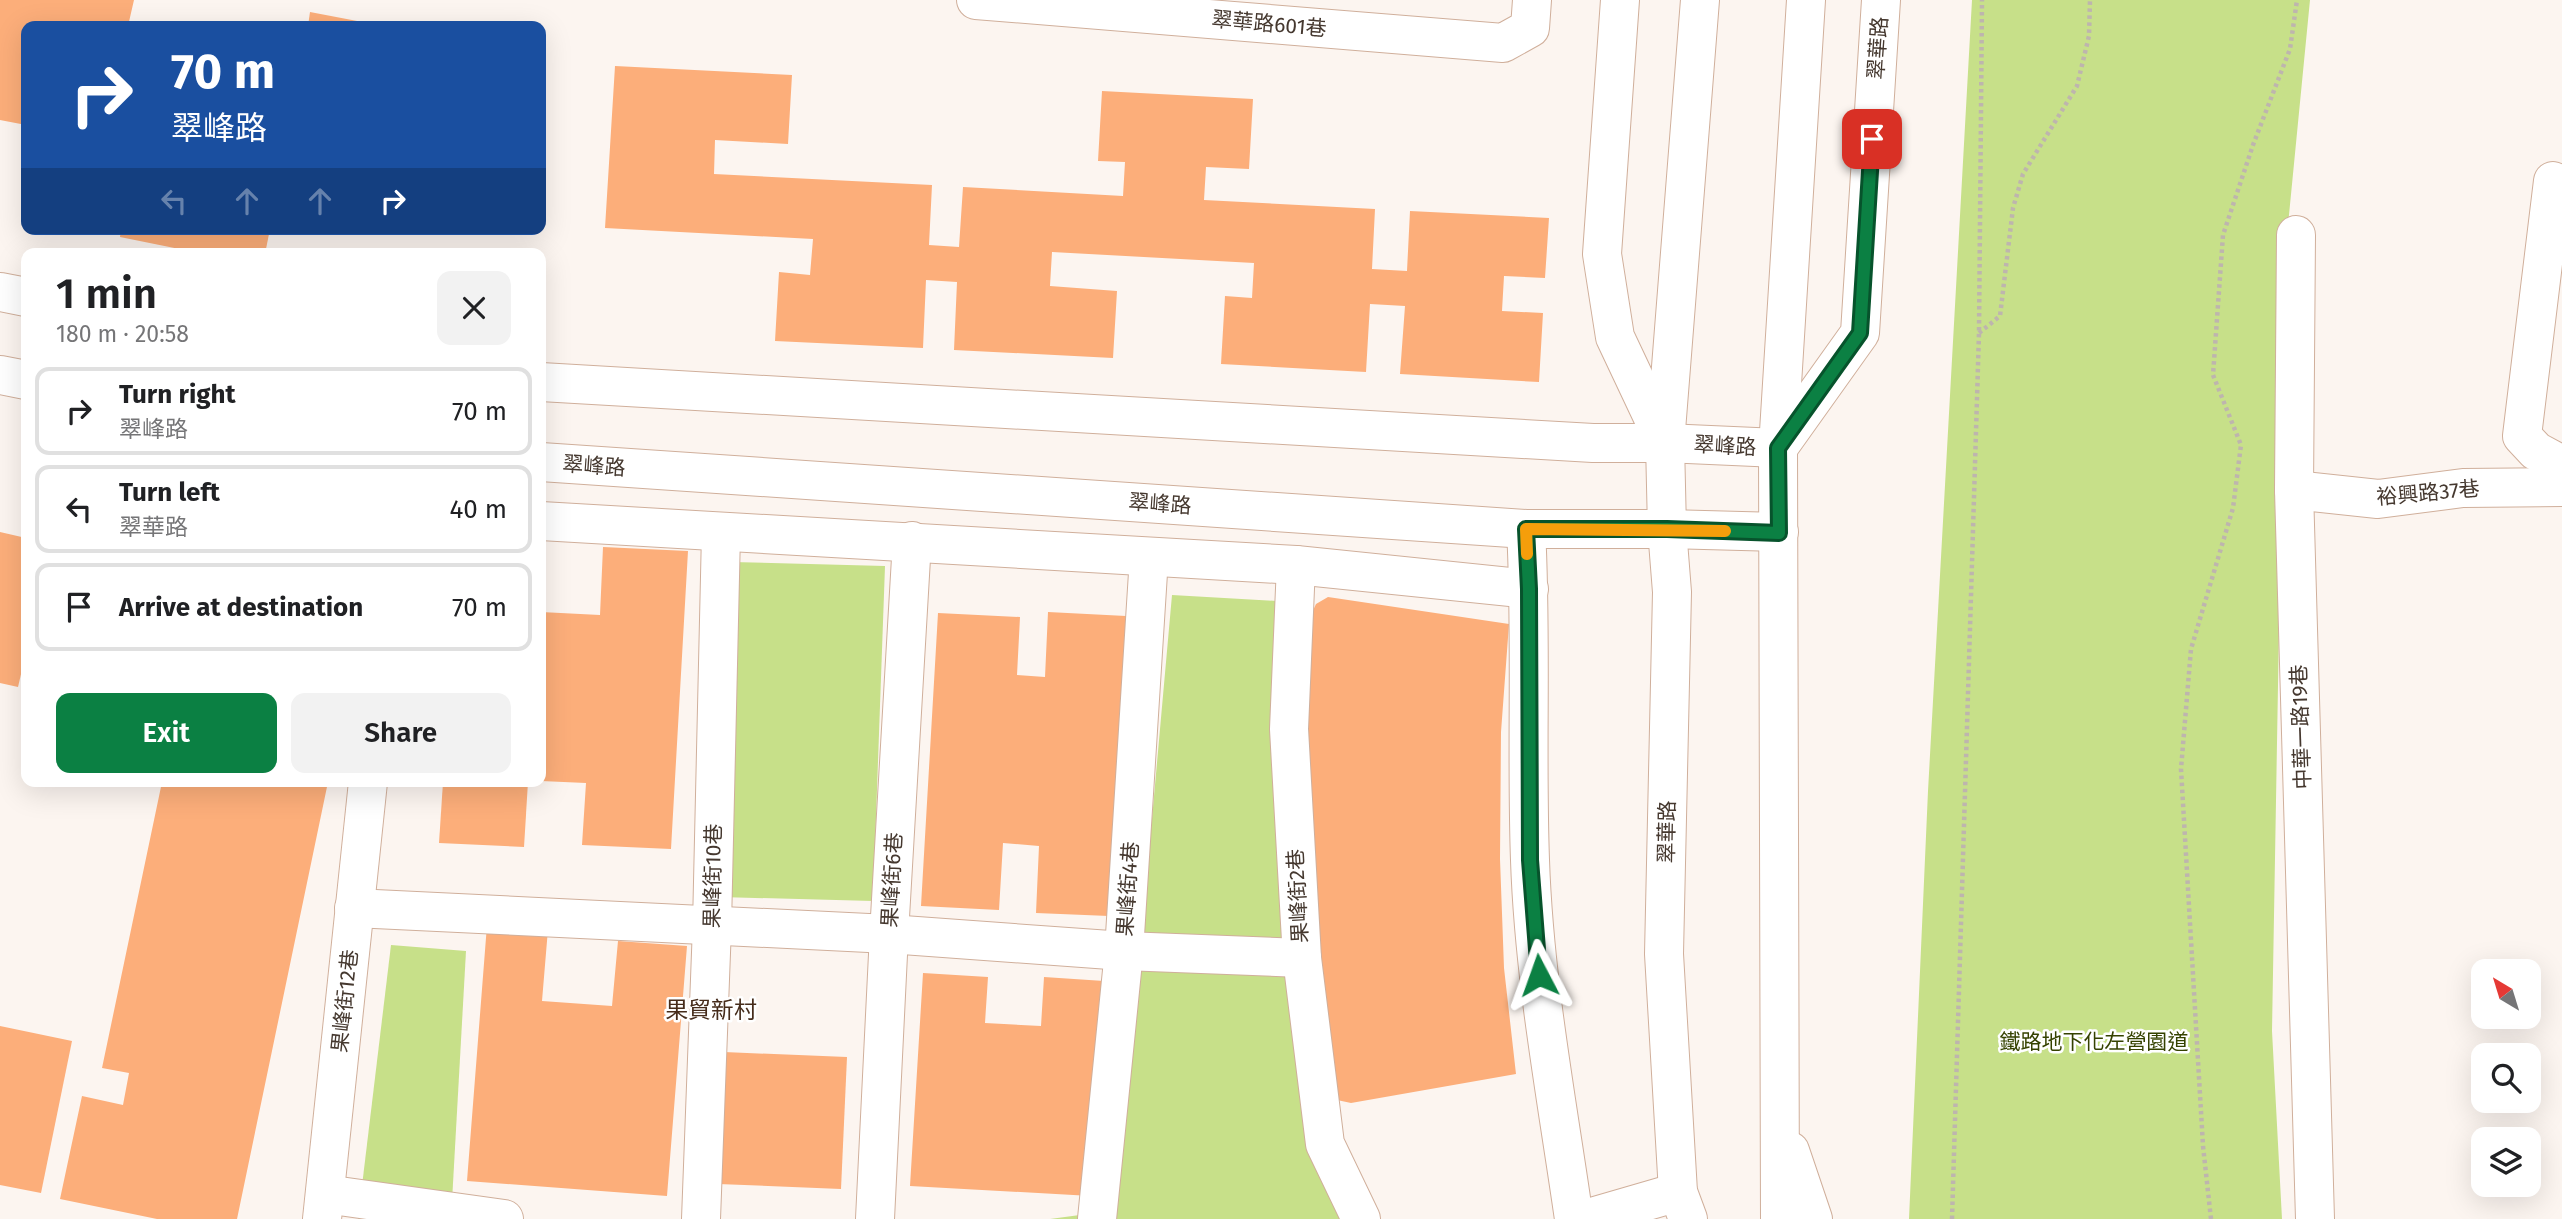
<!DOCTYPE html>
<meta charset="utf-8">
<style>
:root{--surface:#fff;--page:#f2f2f2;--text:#202124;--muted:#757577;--line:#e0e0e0;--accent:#0b8043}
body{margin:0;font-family:"Fira Sans","Noto Sans TC",sans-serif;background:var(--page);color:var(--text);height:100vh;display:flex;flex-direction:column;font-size:26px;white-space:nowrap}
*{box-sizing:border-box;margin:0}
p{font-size:23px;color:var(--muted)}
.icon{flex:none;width:38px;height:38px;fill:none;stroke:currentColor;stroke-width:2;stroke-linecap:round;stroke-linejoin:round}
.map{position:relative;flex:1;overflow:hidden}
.drawer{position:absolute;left:21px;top:248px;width:525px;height:539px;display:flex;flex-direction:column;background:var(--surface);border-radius:14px;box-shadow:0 7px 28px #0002}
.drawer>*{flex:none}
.top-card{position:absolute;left:21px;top:21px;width:525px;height:214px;border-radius:14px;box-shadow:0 7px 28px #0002;background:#1a4fa0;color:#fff;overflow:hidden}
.needle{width:46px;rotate:322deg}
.fabs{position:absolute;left:2471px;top:959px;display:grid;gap:14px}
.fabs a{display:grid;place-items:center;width:70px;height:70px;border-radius:14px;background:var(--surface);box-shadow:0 7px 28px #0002;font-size:35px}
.pin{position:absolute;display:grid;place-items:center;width:60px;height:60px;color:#fff;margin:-30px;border-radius:14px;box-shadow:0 4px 10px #0006}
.me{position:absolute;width:77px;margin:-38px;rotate:356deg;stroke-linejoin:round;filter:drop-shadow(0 0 5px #0008)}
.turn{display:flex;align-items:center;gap:24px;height:147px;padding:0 35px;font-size:32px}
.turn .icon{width:91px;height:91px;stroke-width:2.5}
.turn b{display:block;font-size:49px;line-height:60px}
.lanes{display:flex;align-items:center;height:66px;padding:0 35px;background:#0003;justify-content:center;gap:35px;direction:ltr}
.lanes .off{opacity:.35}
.round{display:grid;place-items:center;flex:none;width:74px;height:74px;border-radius:14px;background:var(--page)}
.headline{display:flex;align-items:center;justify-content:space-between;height:119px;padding:0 35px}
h1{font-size:42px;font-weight:600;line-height:52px}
.primary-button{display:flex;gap:14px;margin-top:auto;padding:14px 35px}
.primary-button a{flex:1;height:80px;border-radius:14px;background:var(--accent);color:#fff;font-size:28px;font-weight:600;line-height:80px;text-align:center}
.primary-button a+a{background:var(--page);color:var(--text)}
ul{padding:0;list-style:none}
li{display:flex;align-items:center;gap:21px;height:88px;margin:0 14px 10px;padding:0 21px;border:4px solid var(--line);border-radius:14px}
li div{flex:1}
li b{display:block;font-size:26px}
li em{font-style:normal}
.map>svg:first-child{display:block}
.green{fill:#c7e089}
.building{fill:#fcae7a}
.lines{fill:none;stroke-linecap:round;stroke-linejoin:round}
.minor-casing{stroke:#d0af9b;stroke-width:40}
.major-casing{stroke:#d0af9b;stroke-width:40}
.path{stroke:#beb5ae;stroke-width:4.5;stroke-dasharray:3.5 3.5;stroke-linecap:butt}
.minor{stroke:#fff;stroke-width:38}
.major{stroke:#fff;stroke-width:38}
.route-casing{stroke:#07532c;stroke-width:18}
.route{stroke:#0b8043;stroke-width:12}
.slow{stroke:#f59e0b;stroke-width:12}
.labels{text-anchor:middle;stroke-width:5;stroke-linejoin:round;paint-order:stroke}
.street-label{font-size:21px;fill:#45382f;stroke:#fff}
.park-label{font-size:21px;fill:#354200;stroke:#fff}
.neighbourhood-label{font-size:23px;fill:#462c1b;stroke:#fff}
</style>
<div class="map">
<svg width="2562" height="1219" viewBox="0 0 2562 1219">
<rect width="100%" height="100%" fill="#fcf5f0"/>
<g class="green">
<path d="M1972,0H2310L2288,225L2281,513L2272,1031L2282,1219H1909L1928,791Z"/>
<path d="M732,562L885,566L873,901L720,897Z"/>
<path d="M1172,595L1277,601L1343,1219H1050L1117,1210Z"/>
<path d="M391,945L466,951L451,1219H358Z"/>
</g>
<g class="building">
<path d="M0,0H134L128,26H26V125L0,120Z"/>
<path d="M310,12L378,25V26H308Z"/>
<path d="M615,66L792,75L788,144L715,140L714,174L932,185L929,245L959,247L963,187L1123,196L1125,162L1098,161L1102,91L1253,99L1249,169L1206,167L1204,200L1375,209L1372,269L1407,271L1410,211L1549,218L1545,278L1504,276L1502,311L1543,313L1539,382L1400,374L1405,306L1370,304L1366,372L1221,364L1225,296L1252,298L1254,263L1052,252L1050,286L1117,291L1113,358L954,350L957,282L926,280L923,348L775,341L779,272L810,275L813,239L605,228Z"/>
<path d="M121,229H270L265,254H204L120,237Z"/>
<path d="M0,532L26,538V653L18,687L0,683Z"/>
<path d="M603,547L688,551L671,849L582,845L586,783L541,781V612L600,615Z"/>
<path d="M1328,597L1509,624L1501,732L1500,859L1504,968L1516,1074L1351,1103L1337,1100L1331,1085L1304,731L1310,617L1316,604Z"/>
<path d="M1048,612L1126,616L1109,916L1036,913L1039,846L1003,843L999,910L921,906L938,613L1020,617L1017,675L1045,677Z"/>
<path d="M162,782H328L237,1219H157L60,1199L82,1096L123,1105L129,1073L102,1068Z"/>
<path d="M443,782H528L524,847L439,843Z"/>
<path d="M487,925L548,929L542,1001L612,1006L618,941L687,946L667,1196L467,1181Z"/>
<path d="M923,973L988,977L985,1023L1041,1026L1044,977L1104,981L1091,1196L910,1186Z"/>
<path d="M0,1026L72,1041L41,1193L0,1185Z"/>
<path d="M724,1052L847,1057L841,1189L718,1184Z"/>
</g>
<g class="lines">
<defs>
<g id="minor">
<path d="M976,0L1503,43L1530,28L1532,0"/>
<path d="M1620,0L1602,254L1615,337L1665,443"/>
<path d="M2553,181L2522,436L2536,451L2562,465"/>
<path d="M2296,235L2294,490L2315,1219"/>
<path d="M0,292L26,297"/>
<path d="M0,375L26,380"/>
<path d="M541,382L1593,443H1665L1778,448L1860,333L1881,0"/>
<path d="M541,462L1526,529H1667L1779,532"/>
<path d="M2294,490L2378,499L2463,488L2562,487"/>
<path d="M541,521L1296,565L1529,589"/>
<path d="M1526,529C1532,639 1526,750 1530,860C1534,980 1557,1100 1574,1219"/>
<path d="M1296,565L1289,729L1302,958L1325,1144L1361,1219"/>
<path d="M354,908L889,934L1124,951L1302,958"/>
<path d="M325,1194L504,1219"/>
<path d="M322,1219L368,782"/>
<path d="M701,1219L712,926L721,533"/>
<path d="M875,1219L889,934L912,541"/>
<path d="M1097,1219L1124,951L1149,557"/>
<path d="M1585,1219L1678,1192"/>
</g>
<g id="major">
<path d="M1790,1151L1813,1219"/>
<path d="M1688,1219L1678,1192L1664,954L1672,592L1667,529L1665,443L1700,0"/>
<path d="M1780,1219L1778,448L1806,0"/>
</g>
</defs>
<use href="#minor" class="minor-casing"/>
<use href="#major" class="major-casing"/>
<g class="path">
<path d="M1979,333L2000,316L2013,208L2023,174L2077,86L2089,36L2090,0"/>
<path d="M1952,1219L1979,333L1982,0"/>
<path d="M2211,1219L2203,1146L2181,769L2191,649L2233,508L2241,445L2213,375L2223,235L2253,145L2290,49L2297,0"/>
</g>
<use href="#minor" class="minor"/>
<use href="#major" class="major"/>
</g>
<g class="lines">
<defs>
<path id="route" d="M1539,975L1530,860L1529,589L1526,529H1667L1779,533L1778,448L1860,333L1872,139"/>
</defs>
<use href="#route" class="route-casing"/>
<use href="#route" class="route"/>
<path class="slow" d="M1527,554L1526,529L1725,531"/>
</g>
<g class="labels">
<g class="street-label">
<text transform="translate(1269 24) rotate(5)" y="7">翠華路601巷</text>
<text transform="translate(1878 48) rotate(-86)" y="7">翠華路</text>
<text transform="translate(1725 446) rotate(3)" y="7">翠峰路</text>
<text transform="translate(594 466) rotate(4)" y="7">翠峰路</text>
<text transform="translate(2428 493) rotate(-5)" y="7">裕興路37巷</text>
<text transform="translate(1160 504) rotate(4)" y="7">翠峰路</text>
<text transform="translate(2301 727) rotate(-92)" y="7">中華一路19巷</text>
<text transform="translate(1667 832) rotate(-89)" y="7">翠華路</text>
<text transform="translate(713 876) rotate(-89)" y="7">果峰街10巷</text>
<text transform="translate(892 880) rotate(-87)" y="7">果峰街6巷</text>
<text transform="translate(1128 889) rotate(-86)" y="7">果峰街4巷</text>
<text transform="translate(1298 896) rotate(-93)" y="7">果峰街2巷</text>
<text transform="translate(345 1001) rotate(-84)" y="7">果峰街12巷</text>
</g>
<g class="park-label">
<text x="2094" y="1049">鐵路地下化左營園道</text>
</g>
<g class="neighbourhood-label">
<text x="711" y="1018">果貿新村</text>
</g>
</g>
</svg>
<div class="fabs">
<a><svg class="needle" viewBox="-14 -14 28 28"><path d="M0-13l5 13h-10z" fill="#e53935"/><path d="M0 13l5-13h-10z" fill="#757577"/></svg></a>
<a><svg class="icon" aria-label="search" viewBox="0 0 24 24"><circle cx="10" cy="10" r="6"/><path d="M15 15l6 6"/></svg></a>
<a><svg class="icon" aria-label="layers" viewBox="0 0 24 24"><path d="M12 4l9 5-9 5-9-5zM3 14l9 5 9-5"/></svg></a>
</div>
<div class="pin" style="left:1872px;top:139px;background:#d93025"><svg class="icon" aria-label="arrive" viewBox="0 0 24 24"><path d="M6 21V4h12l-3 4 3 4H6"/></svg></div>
<svg class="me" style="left:1539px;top:975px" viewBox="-20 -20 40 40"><path d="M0-17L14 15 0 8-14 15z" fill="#0b8043" stroke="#fff" stroke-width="4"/></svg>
<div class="top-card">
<div class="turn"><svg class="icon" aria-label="right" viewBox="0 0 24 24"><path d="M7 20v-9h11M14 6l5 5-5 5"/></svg><div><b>70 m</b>翠峰路</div></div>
<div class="lanes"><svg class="icon off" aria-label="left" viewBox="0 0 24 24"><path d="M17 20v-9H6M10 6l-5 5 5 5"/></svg><svg class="icon off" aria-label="ahead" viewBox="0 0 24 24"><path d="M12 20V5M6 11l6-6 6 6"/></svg><svg class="icon off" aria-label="ahead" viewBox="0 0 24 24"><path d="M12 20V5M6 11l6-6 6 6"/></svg><svg class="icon" aria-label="right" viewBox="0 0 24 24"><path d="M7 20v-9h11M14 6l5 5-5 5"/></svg></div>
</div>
<section class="drawer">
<div class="headline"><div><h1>1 min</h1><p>180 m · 20:58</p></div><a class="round"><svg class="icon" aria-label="close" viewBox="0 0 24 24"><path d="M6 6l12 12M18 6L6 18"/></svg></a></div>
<ul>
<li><svg class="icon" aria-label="right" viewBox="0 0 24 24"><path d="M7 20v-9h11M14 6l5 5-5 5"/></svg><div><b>Turn right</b><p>翠峰路</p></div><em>70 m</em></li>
<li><svg class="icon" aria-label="left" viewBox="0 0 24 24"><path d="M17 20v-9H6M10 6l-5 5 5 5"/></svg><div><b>Turn left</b><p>翠華路</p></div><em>40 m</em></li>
<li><svg class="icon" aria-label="arrive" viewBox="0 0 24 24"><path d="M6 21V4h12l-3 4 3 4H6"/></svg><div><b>Arrive at destination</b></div><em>70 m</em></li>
</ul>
<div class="primary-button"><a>Exit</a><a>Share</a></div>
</section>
</div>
